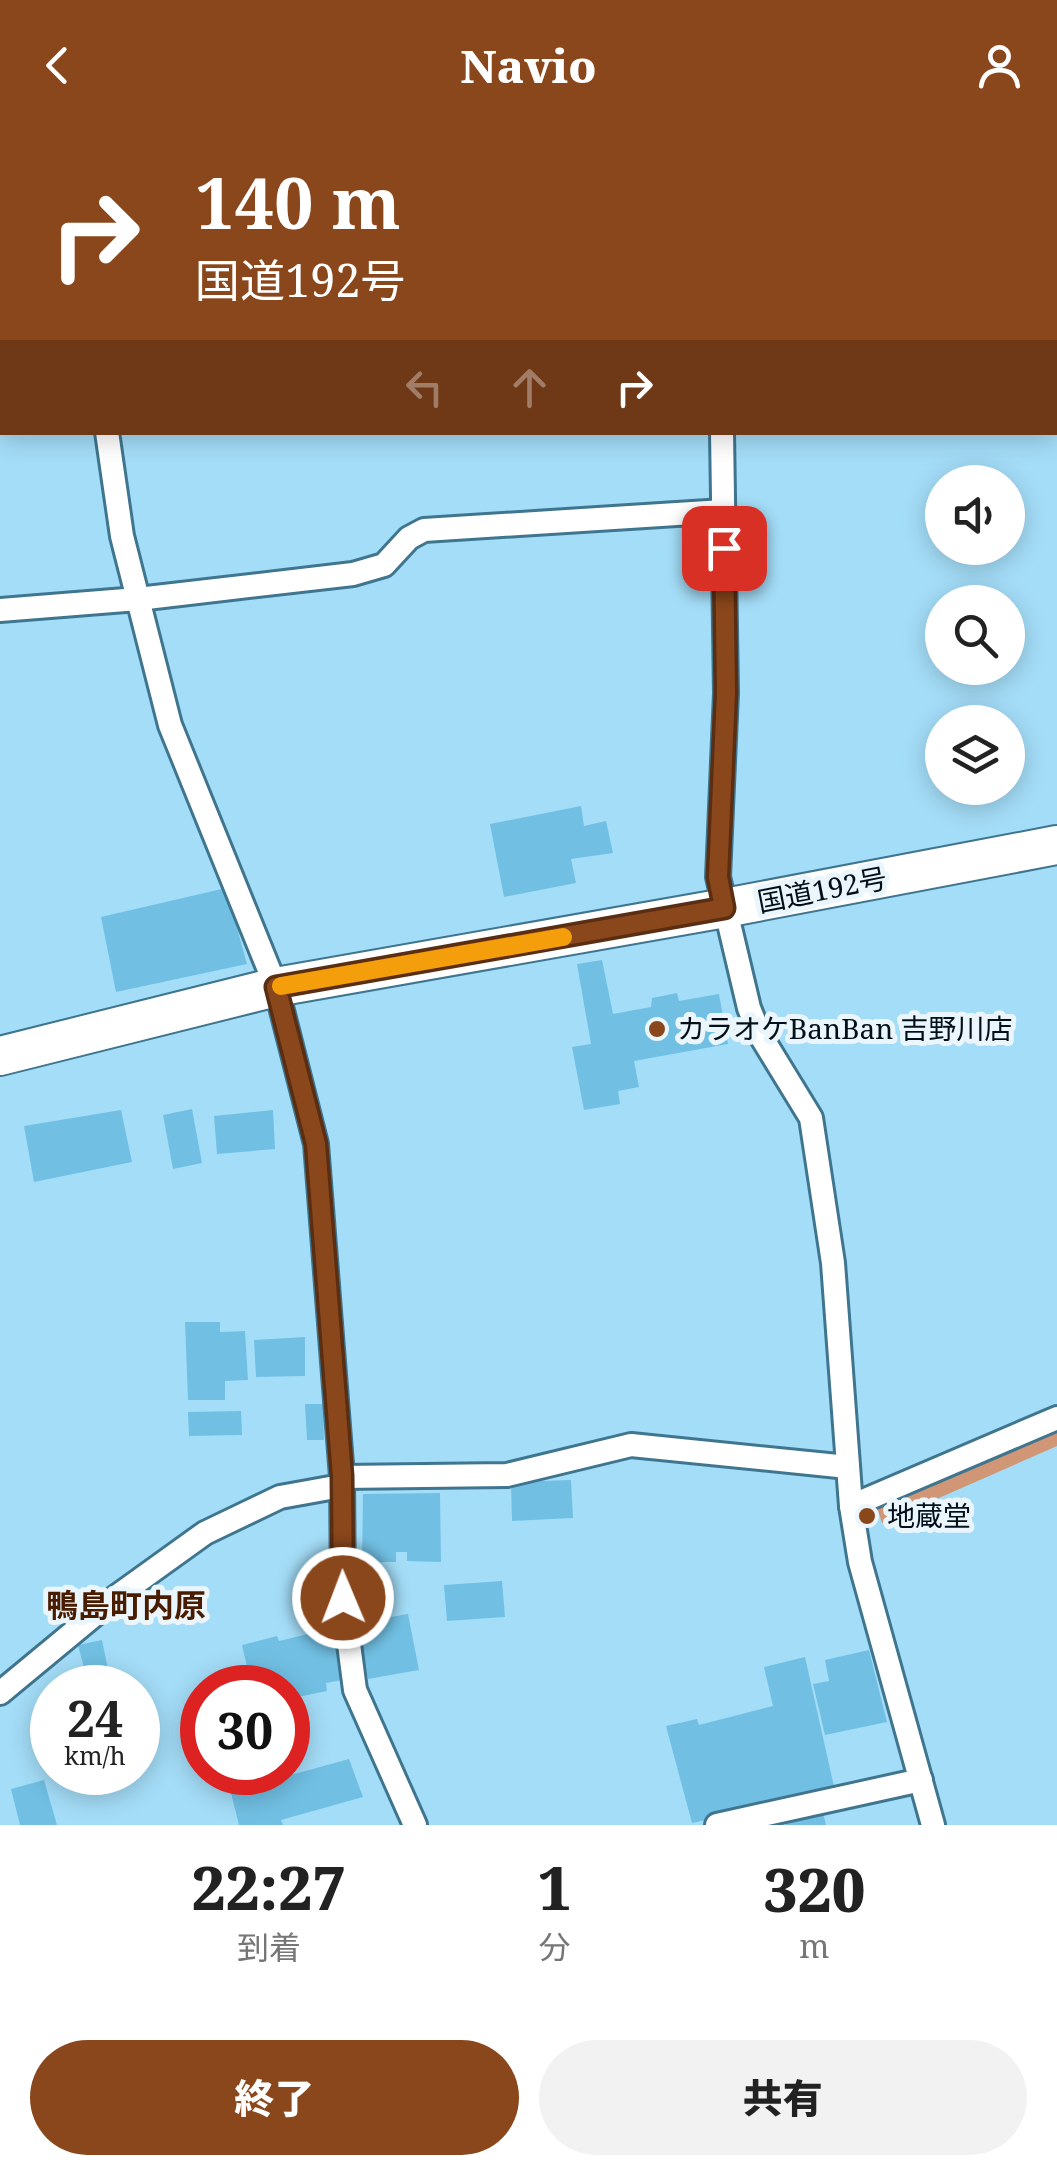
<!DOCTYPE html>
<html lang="ja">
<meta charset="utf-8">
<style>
:root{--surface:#fff;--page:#f2f2f2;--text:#222;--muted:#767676;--accent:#8b471c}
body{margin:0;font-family:"Noto Serif","Noto Sans JP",serif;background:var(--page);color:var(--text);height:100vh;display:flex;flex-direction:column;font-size:38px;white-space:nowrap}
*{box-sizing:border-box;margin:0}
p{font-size:32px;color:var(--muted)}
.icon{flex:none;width:55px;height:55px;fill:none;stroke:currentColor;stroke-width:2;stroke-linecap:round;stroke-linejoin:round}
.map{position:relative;height:1695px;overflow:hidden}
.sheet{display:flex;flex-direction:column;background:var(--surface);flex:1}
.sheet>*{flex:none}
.hud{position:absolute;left:0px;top:0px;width:1058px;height:305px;box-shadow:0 5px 25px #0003;background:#8b471c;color:#fff;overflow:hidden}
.controls{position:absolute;left:925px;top:335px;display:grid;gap:20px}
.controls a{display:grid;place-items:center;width:100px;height:100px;border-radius:50%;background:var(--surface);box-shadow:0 5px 25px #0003;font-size:50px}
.speed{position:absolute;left:30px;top:1535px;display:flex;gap:20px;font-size:50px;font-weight:700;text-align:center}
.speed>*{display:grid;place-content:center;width:130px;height:130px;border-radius:50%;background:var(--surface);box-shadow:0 5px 25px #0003;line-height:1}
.speed small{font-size:25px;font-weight:400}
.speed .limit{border:15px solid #d22;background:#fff;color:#111}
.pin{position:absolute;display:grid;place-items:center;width:85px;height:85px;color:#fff;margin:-42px;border-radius:20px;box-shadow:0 5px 15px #0006}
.me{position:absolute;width:110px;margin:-55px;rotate:359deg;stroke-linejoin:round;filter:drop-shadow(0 0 8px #0008)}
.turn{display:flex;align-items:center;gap:35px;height:210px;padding:0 30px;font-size:45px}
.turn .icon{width:130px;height:130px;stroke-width:2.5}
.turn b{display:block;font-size:70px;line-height:85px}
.lanes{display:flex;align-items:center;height:95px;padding:0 30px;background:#0003;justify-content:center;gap:50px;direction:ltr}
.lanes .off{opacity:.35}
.eta{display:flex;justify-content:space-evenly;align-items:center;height:170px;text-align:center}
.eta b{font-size:60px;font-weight:800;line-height:70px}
.primary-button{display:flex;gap:20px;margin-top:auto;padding:20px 30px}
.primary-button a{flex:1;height:115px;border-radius:60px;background:var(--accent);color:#fff;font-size:40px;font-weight:800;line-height:115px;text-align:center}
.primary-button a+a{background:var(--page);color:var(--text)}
header{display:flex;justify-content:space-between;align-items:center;height:130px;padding:0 30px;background:var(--accent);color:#fff;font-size:45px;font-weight:800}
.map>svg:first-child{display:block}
.green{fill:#d09676}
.building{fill:#71c0e4}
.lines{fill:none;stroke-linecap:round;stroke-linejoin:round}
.minor-casing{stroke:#3f758e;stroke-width:28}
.trunk-casing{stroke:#3f758e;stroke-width:42}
.minor{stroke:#fff;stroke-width:22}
.trunk{stroke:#fff;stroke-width:38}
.route-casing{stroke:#5a2e12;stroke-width:25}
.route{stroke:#8b471c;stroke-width:18}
.slow{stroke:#f59e0b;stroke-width:18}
.poi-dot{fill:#8b471c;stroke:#ebf6fc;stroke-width:4}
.labels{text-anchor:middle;stroke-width:10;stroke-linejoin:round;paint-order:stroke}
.street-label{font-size:28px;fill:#000f18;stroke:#ebf6fc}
.poi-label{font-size:28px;fill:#000f18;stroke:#ebf6fc;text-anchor:start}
.quarter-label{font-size:32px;font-weight:bold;fill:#491c00;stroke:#ebf6fc}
</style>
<header><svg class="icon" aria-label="back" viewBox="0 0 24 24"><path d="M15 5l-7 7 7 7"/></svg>Navio<svg class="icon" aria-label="person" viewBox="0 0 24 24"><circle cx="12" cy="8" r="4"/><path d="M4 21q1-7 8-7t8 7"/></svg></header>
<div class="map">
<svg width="1057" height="1695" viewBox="0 0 1057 1695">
<rect width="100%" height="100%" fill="#a4ddf8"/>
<path class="green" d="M1057,1298V1316L882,1393L876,1375Z"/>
<g class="building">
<path d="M581,676L584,696L606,691L613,723L571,729L576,753L504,767L490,694Z"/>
<path d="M226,758L247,834L116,862L101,787Z"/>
<path d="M602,830L613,884L651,877L652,868L677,863L679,871L719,864L728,914L634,931L639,957L618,961L620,974L584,980L572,917L591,914L577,834Z"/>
<path d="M192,979L202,1033L173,1039L163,985Z"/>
<path d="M121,980L132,1032L34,1052L24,996Z"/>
<path d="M273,980L275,1019L217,1024L214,986Z"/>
<path d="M185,1192H220V1202L245,1201L248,1250L225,1251V1270H188Z"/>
<path d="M305,1207V1246L256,1247L254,1210Z"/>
<path d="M305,1274H323L324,1310H307Z"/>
<path d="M241,1281L242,1305L189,1306L188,1282Z"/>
<path d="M571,1350L573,1388L512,1391L511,1352Z"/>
<path d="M440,1363L441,1432L407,1431V1422H396V1432H362L363,1364Z"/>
<path d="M502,1451L505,1487L447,1491L444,1455Z"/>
<path d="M390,1464L392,1482L370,1484L369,1465Z"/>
<path d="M408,1484L419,1540L368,1549L357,1493Z"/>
<path d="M337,1497L340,1515L336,1516L342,1550L326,1553L327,1561L293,1568L295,1582L288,1584V1558H252L242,1515L277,1506L279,1511Z"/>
<path d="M102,1510L110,1549L88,1553L78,1515Z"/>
<path d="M869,1520L887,1592L825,1605L813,1554L829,1551L825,1530Z"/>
<path d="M805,1527L835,1661L692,1693L666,1596L697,1589L699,1595L773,1576L764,1537Z"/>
<path d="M349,1629L363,1667L281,1690L283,1695H239L229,1655L268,1644L269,1651Z"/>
<path d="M44,1650L57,1695H20L11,1659Z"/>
<path d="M823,1683L826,1695H786V1694Z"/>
</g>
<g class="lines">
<defs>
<g id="minor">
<path d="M73,0V2"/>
<path d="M418,0L429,2"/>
<path d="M653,2H659"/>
<path d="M861,2L865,0"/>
<path d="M107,302L122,406L170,595L276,857L316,1014L342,1347L343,1468L355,1560L415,1695"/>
<path d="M722,302L726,563L718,747L749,878L759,903L811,988L833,1133L851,1376L860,1432L933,1695"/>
<path d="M0,480L138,469L353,444L384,435L409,408L424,400L724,381"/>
<path d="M342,1347L507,1345L631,1315L848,1337"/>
<path d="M851,1376L1057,1288"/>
<path d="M0,1563L116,1467L205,1403L280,1367L341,1356"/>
<path d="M717,1695L921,1650"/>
</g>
<path id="trunk" d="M0,926L276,857L725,778L1057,715"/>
</defs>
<use href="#minor" class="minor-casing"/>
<use href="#trunk" class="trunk-casing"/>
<use href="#minor" class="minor"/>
<use href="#trunk" class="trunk"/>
</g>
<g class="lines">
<defs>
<path id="route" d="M343,1468L342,1346L316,1014L276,857L724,778L718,747L726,563L724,418"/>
</defs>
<use href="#route" class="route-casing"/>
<use href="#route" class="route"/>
<path class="slow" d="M281,856L563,807"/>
</g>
<g class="poi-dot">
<circle cx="657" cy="899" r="10"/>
<circle cx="867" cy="1386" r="10"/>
</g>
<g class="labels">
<g class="street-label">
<text transform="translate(822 760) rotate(-11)" y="10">国道192号</text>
</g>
<g class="poi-label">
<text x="677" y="909">カラオケBanBan 吉野川店</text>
<text x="887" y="1396">地蔵堂</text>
</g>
<g class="quarter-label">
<text x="126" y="1487">鴨島町内原</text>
</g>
</g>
</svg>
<div class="controls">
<a><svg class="icon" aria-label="sound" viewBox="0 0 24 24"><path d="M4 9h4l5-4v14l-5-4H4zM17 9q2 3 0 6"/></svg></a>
<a><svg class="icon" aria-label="search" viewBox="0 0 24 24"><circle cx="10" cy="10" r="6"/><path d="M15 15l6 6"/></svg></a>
<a><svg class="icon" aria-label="layers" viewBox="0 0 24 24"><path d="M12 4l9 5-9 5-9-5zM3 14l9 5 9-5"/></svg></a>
</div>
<div class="speed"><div>24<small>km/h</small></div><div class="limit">30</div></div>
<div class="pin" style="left:724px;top:418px;background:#d93025"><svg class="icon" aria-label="arrive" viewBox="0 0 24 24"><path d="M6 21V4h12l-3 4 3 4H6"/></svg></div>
<svg class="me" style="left:343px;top:1468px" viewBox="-20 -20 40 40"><circle r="17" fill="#8b471c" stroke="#fff" stroke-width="3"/><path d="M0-11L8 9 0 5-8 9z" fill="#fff"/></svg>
<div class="hud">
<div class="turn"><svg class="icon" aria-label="right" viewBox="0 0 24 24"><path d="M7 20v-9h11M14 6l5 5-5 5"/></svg><div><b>140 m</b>国道192号</div></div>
<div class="lanes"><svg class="icon off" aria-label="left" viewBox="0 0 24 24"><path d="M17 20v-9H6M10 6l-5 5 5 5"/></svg><svg class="icon off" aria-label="ahead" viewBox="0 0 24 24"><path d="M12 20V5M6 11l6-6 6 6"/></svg><svg class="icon" aria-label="right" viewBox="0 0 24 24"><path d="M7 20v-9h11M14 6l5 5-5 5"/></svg></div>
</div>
</div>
<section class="sheet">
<div class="eta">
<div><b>22:27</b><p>到着</p></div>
<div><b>1</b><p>分</p></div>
<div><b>320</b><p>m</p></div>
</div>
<div class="primary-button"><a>終了</a><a>共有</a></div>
</section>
